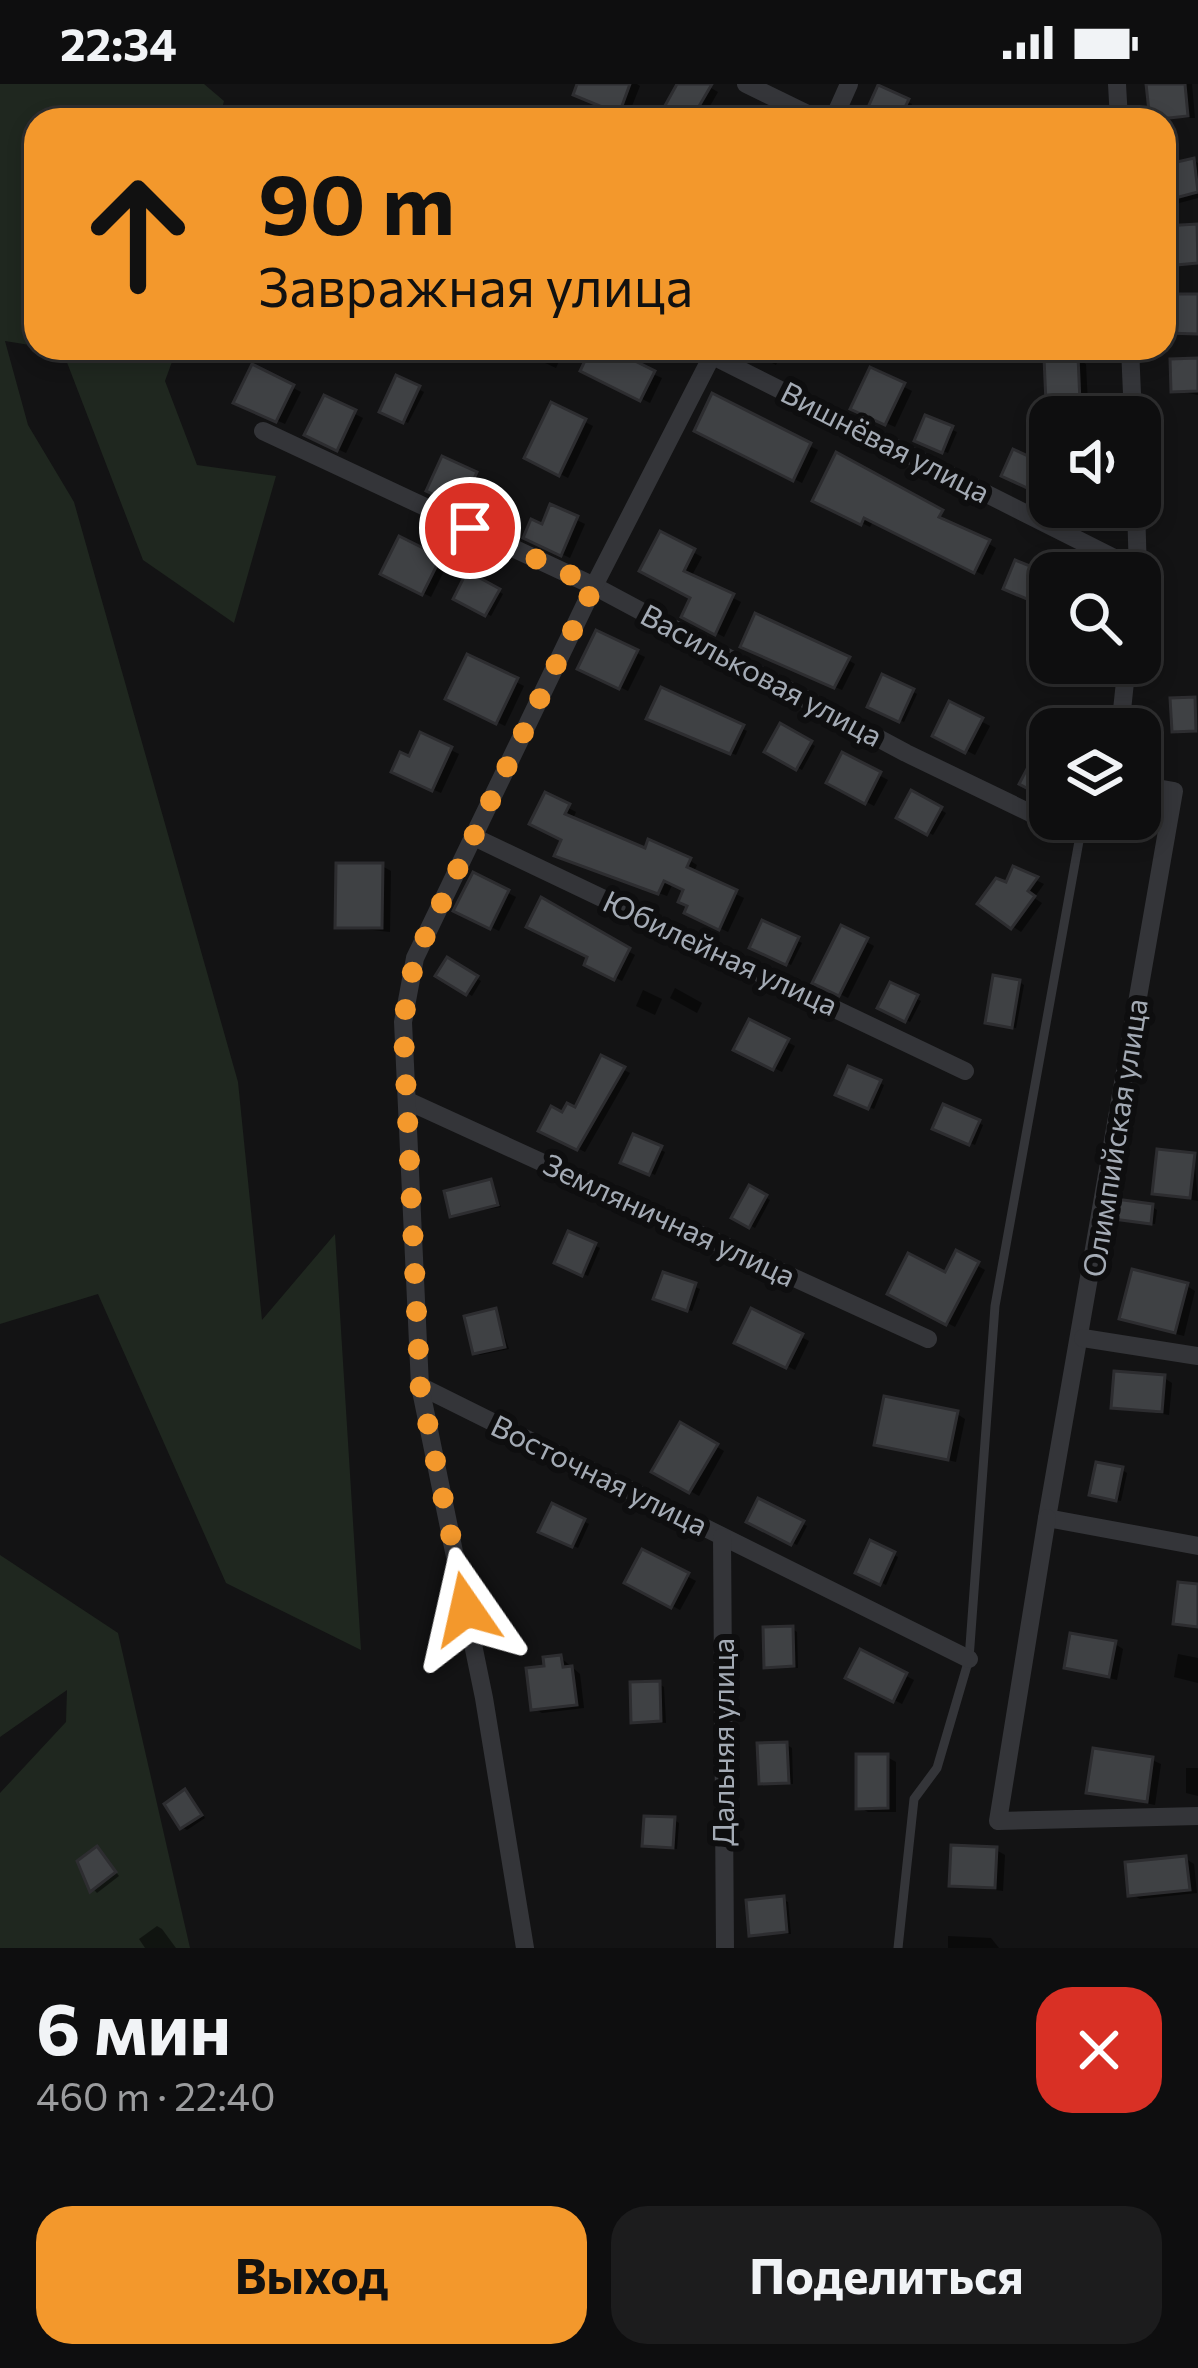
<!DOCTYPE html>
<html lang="ru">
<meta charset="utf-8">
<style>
:root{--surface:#0e0e0f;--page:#1c1c1d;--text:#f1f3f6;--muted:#9b9c9e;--line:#2e2e2f;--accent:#f3982c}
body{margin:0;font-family:Commissioner,sans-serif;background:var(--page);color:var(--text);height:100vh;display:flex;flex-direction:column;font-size:45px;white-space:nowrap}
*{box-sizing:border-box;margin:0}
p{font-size:39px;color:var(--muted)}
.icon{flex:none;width:66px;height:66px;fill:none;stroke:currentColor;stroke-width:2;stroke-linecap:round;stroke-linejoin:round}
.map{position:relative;height:1864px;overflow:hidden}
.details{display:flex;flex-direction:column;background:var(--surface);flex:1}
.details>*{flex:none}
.hud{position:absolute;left:24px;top:24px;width:1152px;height:252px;border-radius:36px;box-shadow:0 6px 18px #0003,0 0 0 3px var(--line);background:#f3982c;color:#111;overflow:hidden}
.buttons{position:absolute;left:1029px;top:312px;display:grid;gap:24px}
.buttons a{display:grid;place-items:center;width:132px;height:132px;border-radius:24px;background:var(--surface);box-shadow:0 6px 18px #0003,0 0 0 3px var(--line);font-size:60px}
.pin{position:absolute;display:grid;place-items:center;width:102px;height:102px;color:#fff;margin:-51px;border:6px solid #fff;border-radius:50%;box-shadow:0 3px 12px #0007}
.me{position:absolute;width:132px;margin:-66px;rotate:349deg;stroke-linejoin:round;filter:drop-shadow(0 0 9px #0008)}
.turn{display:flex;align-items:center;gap:42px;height:252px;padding:0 36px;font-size:54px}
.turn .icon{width:156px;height:156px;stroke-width:2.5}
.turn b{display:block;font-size:84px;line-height:102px}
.round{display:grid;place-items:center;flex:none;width:126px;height:126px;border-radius:36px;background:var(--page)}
.overview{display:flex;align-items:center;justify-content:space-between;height:204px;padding:0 36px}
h1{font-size:72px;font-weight:700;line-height:90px}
.primary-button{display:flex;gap:24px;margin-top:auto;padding:24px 36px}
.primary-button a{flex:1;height:138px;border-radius:36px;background:var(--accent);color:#111;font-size:48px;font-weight:700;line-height:138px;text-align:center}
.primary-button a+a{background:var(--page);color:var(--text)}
.status{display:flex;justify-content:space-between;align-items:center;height:84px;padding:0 60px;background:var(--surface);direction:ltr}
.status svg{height:33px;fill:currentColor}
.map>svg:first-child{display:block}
.green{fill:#1f271f}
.shadow{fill:#0007}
.building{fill:#3f4144;stroke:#2d2d30;stroke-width:3}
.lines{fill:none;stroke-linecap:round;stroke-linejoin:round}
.lane{stroke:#343539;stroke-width:9}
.street{stroke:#343539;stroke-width:18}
.route{stroke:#f3982c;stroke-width:21;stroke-dasharray:0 37.8}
.labels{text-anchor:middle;stroke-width:12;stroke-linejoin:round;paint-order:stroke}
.street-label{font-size:30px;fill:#a4abb5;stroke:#0e0e0f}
</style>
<div class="status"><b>22:34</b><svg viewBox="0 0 49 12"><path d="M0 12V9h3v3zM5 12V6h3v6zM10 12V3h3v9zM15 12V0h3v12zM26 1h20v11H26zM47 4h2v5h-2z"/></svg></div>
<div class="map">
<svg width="1198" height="1864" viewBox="0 0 1198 1864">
<rect width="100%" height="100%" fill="#131314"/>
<g class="green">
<path d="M0,0H204L224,17L219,36H36V262L5,257L28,341L74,418L238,998L262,1236L335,1150L361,1566L226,1499L98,1210L0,1240Z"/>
<path d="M44,264H177L165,297L197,381L276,392L234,539L143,476L63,268Z"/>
<path d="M0,1471L118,1549L190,1864H0V1709L66,1638L67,1606L0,1653Z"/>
</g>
<g class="shadow">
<path d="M581,0H637L640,2L628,32L585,15Z"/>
<path d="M681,0H704L718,8L702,36H668Z"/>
<path d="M1149,0H1192L1195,34H1153Z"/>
<path d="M880,5L912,20L905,36L869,29Z"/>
<path d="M1193,77L1198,79V114L1172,121L1164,116V84Z"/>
<path d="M513,264H565L556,284Z"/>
<path d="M594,264L662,294L650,319L583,285Z"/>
<path d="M741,264H784L776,281Z"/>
<path d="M1078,275L1086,280L1088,321L1057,322L1049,317Z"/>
<path d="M1198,277V311L1174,306Z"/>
<path d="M254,284L301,308L285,340L245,322Z"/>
<path d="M872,287L912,307L895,343L862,328Z"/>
<path d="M398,295L424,308L408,339L383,326Z"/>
<path d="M713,314L818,366L802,399L698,346Z"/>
<path d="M325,315L363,334L346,369L316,355Z"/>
<path d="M553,322L593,342L568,394L528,373Z"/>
<path d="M927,335L957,348L948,369L923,359Z"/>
<path d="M1015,369L1050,386L1042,408L1005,390Z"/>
<path d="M837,372L996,464L983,491L874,436L870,443L816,416Z"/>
<path d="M475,391L484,396L470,425L438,410Z"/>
<path d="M552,424L585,440L570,474L535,457Z"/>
<path d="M661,451L702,473L691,493L741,518L724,553L685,532L694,513Z"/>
<path d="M400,457L447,481L431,513L384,489Z"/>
<path d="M1017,480L1050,495V524L1011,507Z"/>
<path d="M469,491L503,510L491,532L457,514Z"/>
<path d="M597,550L645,573L628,607L581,584Z"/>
<path d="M750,565L848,576L855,580L842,606Z"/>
<path d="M468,574L524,602L505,642L449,614Z"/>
<path d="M884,594L917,610L904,638L871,622Z"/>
<path d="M663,607L747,647L736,671L654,637Z"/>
<path d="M1194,616L1198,648L1180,649L1175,646Z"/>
<path d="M950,621L990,642L975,671L936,651Z"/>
<path d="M782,643L815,662L802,686L768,667Z"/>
<path d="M422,652L459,670L441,709L403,692Z"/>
<path d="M843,672L888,696L874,722L830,698Z"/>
<path d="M1050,674V703L1046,711L1023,699Z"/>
<path d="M912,710L946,729L933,751L900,733Z"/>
<path d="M546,712L576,728L572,737L646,768L689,776L697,781L693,790L744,814L728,848L695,832L686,806L673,799L667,812L565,775L564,755Z"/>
<path d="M382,782L391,787L390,848L338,842Z"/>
<path d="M1015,786L1044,800L1034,814L1042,819L1021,848L981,820L1008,802Z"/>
<path d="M474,792L516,813L499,847L457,826Z"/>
<path d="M763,840L802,859L791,881L752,862Z"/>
<path d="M583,843L635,871L622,897L588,880L591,873Z"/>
<path d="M843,845L874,862L848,914L816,898Z"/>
<path d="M448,877L481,897L472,912L439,891Z"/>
<path d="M1019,898L1024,901L1016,944L993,940Z"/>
<path d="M892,902L921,917L910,938L881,923Z"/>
<path d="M675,904L702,919L697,929L670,914Z"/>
<path d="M643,906L662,915L655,931L636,922Z"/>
<path d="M750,939L795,962L782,988L737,965Z"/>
<path d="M602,975L630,989L585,1068L542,1046L577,1027Z"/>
<path d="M849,986L884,1001L874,1025L839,1010Z"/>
<path d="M945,1024L983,1041L975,1061L936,1044Z"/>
<path d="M634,1054L665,1068L655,1091L624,1077Z"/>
<path d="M1194,1072L1198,1117L1155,1109Z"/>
<path d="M490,1098L501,1123L453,1131Z"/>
<path d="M750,1105L770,1116L755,1144L735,1133Z"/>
<path d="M1152,1123L1157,1126L1155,1140L1122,1136Z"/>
<path d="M570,1150L600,1164L588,1192L558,1178Z"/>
<path d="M957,1170L985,1186L955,1243L891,1209L946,1192Z"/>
<path d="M665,1192L700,1205L692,1227L662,1217Z"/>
<path d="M1187,1202L1195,1207L1184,1252L1131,1238Z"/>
<path d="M496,1228L509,1265L480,1271L475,1268Z"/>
<path d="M752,1228L809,1257L795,1286L738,1257Z"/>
<path d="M1164,1294L1172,1299L1169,1331L1114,1322Z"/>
<path d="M957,1330L965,1335L956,1378L878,1359Z"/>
<path d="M681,1342L724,1367L699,1412L655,1387Z"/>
<path d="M1122,1386L1127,1389L1121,1417L1098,1412Z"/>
<path d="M759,1418L807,1442L797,1461L750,1437Z"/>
<path d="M553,1423L589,1440L578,1464L542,1446Z"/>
<path d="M872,1460L898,1473L886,1501L859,1488Z"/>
<path d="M643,1469L696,1497L680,1526L628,1498Z"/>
<path d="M792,1545L797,1548L798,1584L767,1582Z"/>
<path d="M1115,1560L1123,1565L1117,1596L1067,1583Z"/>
<path d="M861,1569L914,1596L902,1620L849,1593Z"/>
<path d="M1178,1570L1198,1574V1599L1174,1593Z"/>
<path d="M561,1574L580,1590L584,1624L542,1629L534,1624L547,1585Z"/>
<path d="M659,1600L664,1603L666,1639L634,1637Z"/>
<path d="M787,1661L792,1664L793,1700L762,1698Z"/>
<path d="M887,1673L896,1678V1728H868L859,1723Z"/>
<path d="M1152,1676L1161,1680L1155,1721L1090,1708Z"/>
<path d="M1186,1684H1198V1712L1186,1709Z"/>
<path d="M186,1709L205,1734L187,1746L182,1743Z"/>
<path d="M674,1736L679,1739L677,1765L645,1761Z"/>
<path d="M996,1766L1005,1771L1003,1807L952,1800Z"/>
<path d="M102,1769L119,1792L97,1809L84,1795Z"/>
<path d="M1186,1775L1194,1780L1197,1809L1140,1815L1131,1810Z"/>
<path d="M783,1816L788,1818L791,1850H752Z"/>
<path d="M157,1842L162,1845L176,1864H145L139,1855Z"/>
<path d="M948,1852L991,1854L999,1864H948Z"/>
</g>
<g class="building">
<path d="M577,0H630L619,30L573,11Z"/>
<path d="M677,0H712L691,36H657Z"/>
<path d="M1146,0H1185L1188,32L1150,36Z"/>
<path d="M878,1L909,15L899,36L865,30Z"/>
<path d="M1194,74L1198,108L1164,117V81Z"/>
<path d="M1197,140L1198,179L1165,182L1164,142Z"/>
<path d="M1166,210H1198V250L1165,249Z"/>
<path d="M591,264H609L655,287L640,317L580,287Z"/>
<path d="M1078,272L1080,318L1046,319L1044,274Z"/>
<path d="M1198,274V307L1171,308L1170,275Z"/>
<path d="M252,280L294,301L276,338L233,319Z"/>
<path d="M870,283L905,299L885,341L850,325Z"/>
<path d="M396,291L420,302L403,339L379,328Z"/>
<path d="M712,309L811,359L793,397L694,347Z"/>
<path d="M324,311L356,326L337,367L304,351Z"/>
<path d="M551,318L586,335L559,392L524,374Z"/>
<path d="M925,331L953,342L942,369L914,357Z"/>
<path d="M1013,365L1049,382L1036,408L1001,392Z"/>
<path d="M836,368L943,426L939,433L990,456L974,489L864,434L861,441L812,417Z"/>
<path d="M442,372L477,388L461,423L426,407Z"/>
<path d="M550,420L578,432L561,472L523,454L531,435L542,440Z"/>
<path d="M660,447L695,465L684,487L734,510L715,551L681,533L690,514L639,487Z"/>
<path d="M399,452L441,473L422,511L380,490Z"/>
<path d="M1015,476L1050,490L1039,520L1003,505Z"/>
<path d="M467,487L500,505L485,532L453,515Z"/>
<path d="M755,529L850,573L834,604L740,563Z"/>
<path d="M596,546L638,566L619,605L577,585Z"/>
<path d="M467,570L518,594L496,640L445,615Z"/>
<path d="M882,590L914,605L899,638L867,623Z"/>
<path d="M661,603L744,641L730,670L646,635Z"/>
<path d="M1195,613L1196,647L1172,648L1170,614Z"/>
<path d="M949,617L983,634L965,669L932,652Z"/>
<path d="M780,639L812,657L796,686L764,668Z"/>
<path d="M420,648L452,663L432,707L391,688L400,668L409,672Z"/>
<path d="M1038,664L1050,670V691L1040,711L1019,700Z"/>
<path d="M842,668L881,688L865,720L826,699Z"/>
<path d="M911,706L942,723L927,751L896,734Z"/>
<path d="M545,708L570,720L565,730L645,764L648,755L691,774L687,783L737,806L719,846L684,829L687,822L678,818L683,806L664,797L658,810L554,772L561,756L529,740Z"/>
<path d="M336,779H383L382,844H335Z"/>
<path d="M1013,782L1038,793L1028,807L1035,812L1011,845L977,820L996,794L1006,798Z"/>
<path d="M473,788L509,806L490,845L453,827Z"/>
<path d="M541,813L630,864L614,896L584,881L587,873L526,843Z"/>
<path d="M762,836L799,853L786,881L749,864Z"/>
<path d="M841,841L868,854L839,912L812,899Z"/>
<path d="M447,873L478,892L466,911L435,892Z"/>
<path d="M993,891L1020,896L1012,944L985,939Z"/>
<path d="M890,898L918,911L905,938L877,924Z"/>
<path d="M749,935L789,955L773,986L733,966Z"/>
<path d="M601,971L625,983L577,1066L538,1047L551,1022L562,1028L567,1019L575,1023Z"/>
<path d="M848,982L881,996L868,1025L835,1011Z"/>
<path d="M943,1020L980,1036L969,1061L932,1045Z"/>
<path d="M633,1050L662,1062L649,1091L620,1079Z"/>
<path d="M1157,1065L1195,1069L1190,1114L1152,1110Z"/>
<path d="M491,1095L498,1121L450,1133L444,1107Z"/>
<path d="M749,1101L767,1111L749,1144L731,1134Z"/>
<path d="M1116,1115L1153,1120L1151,1140L1113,1135Z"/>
<path d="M568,1147L596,1159L582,1192L554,1179Z"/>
<path d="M956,1166L979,1178L946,1241L887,1210L908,1169L945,1188Z"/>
<path d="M1132,1185L1188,1199L1175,1249L1119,1235Z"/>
<path d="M663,1188L696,1199L687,1227L653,1215Z"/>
<path d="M496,1224L505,1263L473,1270L464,1232Z"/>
<path d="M751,1224L803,1250L786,1284L734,1259Z"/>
<path d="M1114,1287L1165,1291L1162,1328L1111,1324Z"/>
<path d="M884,1312L958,1327L948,1376L874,1361Z"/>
<path d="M680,1338L718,1360L689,1409L651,1388Z"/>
<path d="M1096,1378L1123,1383L1116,1417L1089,1411Z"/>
<path d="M758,1414L804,1437L791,1461L746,1438Z"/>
<path d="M552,1419L585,1435L572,1463L538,1448Z"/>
<path d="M870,1456L895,1468L880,1501L855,1489Z"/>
<path d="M642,1465L689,1489L671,1524L624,1499Z"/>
<path d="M1178,1498L1198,1500V1543L1173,1540Z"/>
<path d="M793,1542L794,1582L764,1584L763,1543Z"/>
<path d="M1070,1549L1116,1557L1109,1593L1064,1584Z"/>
<path d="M860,1565L907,1589L893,1618L845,1594Z"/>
<path d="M561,1571L563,1583L572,1582L577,1621L531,1626L526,1584L544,1582L543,1573Z"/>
<path d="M660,1597L661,1637L631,1639L630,1598Z"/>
<path d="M787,1658L789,1699L759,1700L757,1659Z"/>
<path d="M1093,1664L1153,1673L1147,1718L1086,1709Z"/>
<path d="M856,1670H888V1724L856,1725Z"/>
<path d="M185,1705L202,1731L180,1745L164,1720Z"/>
<path d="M644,1732L675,1733L673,1764L642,1762Z"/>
<path d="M951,1761L997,1763L995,1804L949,1802Z"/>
<path d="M97,1762L116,1788L90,1808L77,1777Z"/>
<path d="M1186,1772L1190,1806L1128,1812L1125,1778Z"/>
<path d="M784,1812L787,1848L749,1852L746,1816Z"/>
</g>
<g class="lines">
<path class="lane" d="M898,1864L914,1715L937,1684L969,1575L995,1222L1083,735"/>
<g class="street">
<path d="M746,0L820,36"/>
<path d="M1117,0L1119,36"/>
<path d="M833,36L849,0"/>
<path d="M697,264L1138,486"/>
<path d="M1130,264L1133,333"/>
<path d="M263,347L594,502L906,669L1053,740L1064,735"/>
<path d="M1136,423L1138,489"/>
<path d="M1120,645L1127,579"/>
<path d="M1140,701L1174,707L1047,1434L1198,1462"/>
<path d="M474,753L965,987"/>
<path d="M410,1018L928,1255"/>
<path d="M1083,1254L1198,1272"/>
<path d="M420,1302L969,1575"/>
<path d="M1047,1434L998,1737L1198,1732"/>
<path d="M722,1453L725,1864"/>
<path d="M525,1864L484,1614L420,1302L403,938L415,874L594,502L716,264"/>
</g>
</g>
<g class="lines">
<path class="route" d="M466,1525L420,1302L403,938L415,874L594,502L470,444"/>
</g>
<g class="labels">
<g class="street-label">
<text transform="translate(885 359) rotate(27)" y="10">Вишнёвая улица</text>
<text transform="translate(761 592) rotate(28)" y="10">Васильковая улица</text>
<text transform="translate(720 870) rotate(25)" y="10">Юбилейная улица</text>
<text transform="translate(1116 1054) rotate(-81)" y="10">Олимпийская улица</text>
<text transform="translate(669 1137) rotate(25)" y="10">Земляничная улица</text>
<text transform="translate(599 1392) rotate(26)" y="10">Восточная улица</text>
<text transform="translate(724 1658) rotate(-90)" y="10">Дальняя улица</text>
</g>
</g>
</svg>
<div class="buttons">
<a><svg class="icon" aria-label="sound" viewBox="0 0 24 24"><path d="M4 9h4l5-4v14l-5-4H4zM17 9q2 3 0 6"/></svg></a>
<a><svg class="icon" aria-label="search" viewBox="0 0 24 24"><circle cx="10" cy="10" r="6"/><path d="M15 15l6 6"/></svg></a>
<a><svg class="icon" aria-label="layers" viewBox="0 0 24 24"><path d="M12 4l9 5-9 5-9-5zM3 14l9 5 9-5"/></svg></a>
</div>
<div class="pin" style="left:470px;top:444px;background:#d93025"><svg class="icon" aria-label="arrive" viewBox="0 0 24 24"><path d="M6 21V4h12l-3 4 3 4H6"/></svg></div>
<svg class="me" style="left:466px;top:1525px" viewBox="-20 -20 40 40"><path d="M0-17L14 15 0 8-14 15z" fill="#f3982c" stroke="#fff" stroke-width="4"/></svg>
<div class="hud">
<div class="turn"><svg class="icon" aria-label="ahead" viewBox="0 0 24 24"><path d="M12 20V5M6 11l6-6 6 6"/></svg><div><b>90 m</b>Завражная улица</div></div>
</div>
</div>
<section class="details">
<div class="overview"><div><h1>6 мин</h1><p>460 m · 22:40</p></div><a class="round" style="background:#d93025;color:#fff"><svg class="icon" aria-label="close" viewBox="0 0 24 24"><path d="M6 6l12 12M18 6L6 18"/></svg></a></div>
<div class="primary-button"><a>Выход</a><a>Поделиться</a></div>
</section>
